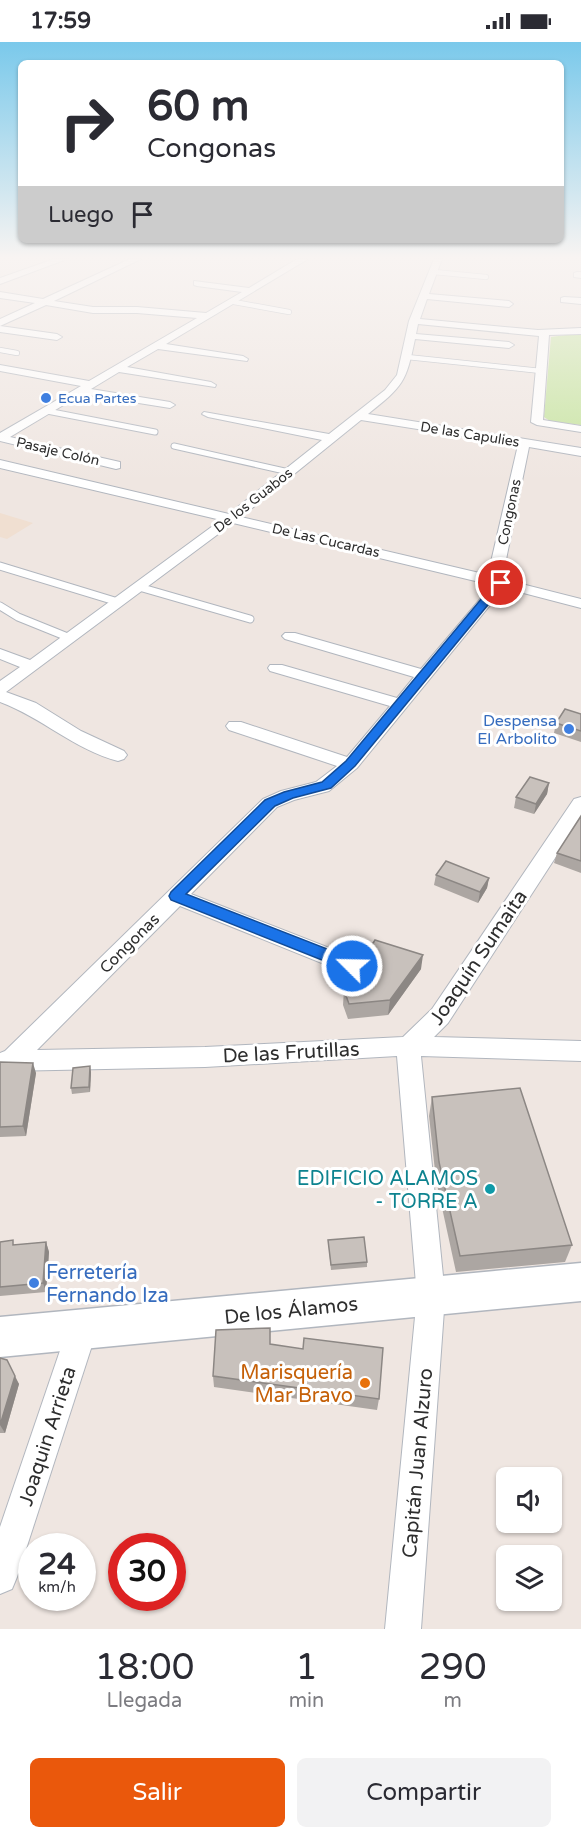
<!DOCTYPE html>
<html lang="es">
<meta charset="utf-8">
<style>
:root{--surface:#fff;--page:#f2f2f3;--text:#2b2b33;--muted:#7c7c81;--accent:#ea580c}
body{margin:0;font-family:"Varela Round",sans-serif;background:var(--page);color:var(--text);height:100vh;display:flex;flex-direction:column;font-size:22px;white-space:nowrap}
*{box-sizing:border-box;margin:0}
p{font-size:20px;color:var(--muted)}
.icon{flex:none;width:33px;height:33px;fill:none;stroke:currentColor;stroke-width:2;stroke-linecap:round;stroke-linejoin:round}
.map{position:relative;height:1587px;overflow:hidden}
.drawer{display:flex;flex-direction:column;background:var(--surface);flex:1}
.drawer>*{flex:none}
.guide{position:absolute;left:18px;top:18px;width:546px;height:183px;border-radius:9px;box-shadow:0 2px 4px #0004;background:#fff;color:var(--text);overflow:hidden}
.controls{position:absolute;left:496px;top:1425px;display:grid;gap:12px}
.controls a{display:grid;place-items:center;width:66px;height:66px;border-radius:9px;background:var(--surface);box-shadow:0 2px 4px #0004;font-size:30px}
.speed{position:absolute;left:18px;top:1491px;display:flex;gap:12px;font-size:30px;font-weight:700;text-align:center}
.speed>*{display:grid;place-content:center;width:78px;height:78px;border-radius:50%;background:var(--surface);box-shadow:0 2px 4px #0004;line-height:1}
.speed small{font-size:15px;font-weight:400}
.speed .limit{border:9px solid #d22;background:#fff;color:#111}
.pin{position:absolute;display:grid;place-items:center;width:51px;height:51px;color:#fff;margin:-26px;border:3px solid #fff;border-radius:50%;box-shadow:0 2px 6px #0007}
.me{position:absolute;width:66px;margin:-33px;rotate:293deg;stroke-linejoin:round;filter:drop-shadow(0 0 4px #0008)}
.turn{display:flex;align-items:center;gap:21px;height:126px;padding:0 30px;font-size:27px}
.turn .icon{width:78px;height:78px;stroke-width:2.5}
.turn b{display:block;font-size:42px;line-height:51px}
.then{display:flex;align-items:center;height:57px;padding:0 30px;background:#0003;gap:12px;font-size:22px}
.eta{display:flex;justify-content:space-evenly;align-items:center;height:102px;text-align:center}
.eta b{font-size:36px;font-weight:600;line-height:42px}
.button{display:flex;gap:12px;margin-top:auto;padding:12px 30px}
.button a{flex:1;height:69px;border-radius:9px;background:var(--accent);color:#fff;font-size:24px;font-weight:600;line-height:69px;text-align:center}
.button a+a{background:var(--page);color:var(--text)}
.status{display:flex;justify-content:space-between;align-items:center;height:42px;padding:0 30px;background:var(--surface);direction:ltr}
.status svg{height:16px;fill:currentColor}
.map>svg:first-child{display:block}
.education{fill:#f0dfd1}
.green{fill:#c6e49f}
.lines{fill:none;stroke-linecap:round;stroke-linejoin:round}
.lane-far2-casing{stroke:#b1b6be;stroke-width:6}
.lane-far1-casing{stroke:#b1b6be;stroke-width:7}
.lane-casing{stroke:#b1b6be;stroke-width:9}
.street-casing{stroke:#b1b6be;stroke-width:2}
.secondary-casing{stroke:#b1b6be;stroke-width:3}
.lane-far2{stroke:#fff;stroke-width:4.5}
.lane-far1{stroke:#fff;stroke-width:5}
.lane{stroke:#fff;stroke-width:7}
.street{fill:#fff;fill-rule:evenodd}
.secondary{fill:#fff;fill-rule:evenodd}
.wall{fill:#aca6a2}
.shaded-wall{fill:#8c8784}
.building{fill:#c8c1bc;stroke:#8c8784;stroke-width:1.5}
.route{fill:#1a73e8;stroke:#114b97;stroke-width:1.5}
.shop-dot{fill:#3f7fe0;stroke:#fff;stroke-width:2}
.culture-dot{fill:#0f9aa8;stroke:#fff;stroke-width:2}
.food-dot{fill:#e8710a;stroke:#fff;stroke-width:2}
.labels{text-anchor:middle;stroke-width:6;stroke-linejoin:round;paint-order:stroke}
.far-shop-label{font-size:14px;fill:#366cbe;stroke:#fff;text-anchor:start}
.far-street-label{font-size:14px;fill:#2e2e2e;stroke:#fff}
.shop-label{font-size:16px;fill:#366cbe;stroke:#fff;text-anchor:end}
.street-label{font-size:16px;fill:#2e2e2e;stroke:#fff}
.near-street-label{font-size:20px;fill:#2e2e2e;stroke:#fff}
.near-culture-label{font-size:20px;fill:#0d838f;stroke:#fff;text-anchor:end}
.near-shop-label{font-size:20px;fill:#366cbe;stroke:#fff;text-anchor:start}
.near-food-label{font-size:20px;fill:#c56008;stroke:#fff;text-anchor:end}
</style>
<div class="status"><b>17:59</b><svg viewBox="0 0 49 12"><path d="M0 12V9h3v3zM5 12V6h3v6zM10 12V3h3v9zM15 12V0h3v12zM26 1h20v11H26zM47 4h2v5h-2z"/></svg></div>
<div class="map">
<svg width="581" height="1587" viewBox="0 0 581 1587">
<rect width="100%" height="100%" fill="#efe6e1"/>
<path class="education" d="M0,471L33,481L7,497L0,495Z"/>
<path class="green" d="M581,291V383L550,379L544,375L551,295Z"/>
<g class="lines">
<defs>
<g id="lane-far2">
<path d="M434,230L486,235"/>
<path d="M234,260L289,270"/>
<path d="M0,308L17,311"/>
<path d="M407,315L541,329"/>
</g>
<g id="lane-far1">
<path d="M47,369L155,390"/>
<path d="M174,404L289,430"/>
</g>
<g id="lane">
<path d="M0,524L118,560"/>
<path d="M139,545L250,577"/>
<path d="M0,564L18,575L70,596"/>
</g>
<g id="street">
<path d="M54,217H67L0,242V236Z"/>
<path d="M130,217H141L54,259L93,265H137L206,271L242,250L197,244L194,243V239L249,246L297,217H308L166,302L243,314L248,317L247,319L158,307L127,325L211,340L216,343L215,345L119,330L91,347L170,360L175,363L170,366L82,352L10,395L120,420V426L116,427L0,399V391L81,344L0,329V323L89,339L197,276L137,271H93L46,263L0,284V277L35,261L0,256V250L43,257Z"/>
<path d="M434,217H442L429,252L509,259L513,262L509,265L427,257L420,277L538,288L581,286V292L549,293L543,378L581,384V390L537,383L531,380L539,294L418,282L416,292L509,300L514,303L509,306L415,297C406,341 403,344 368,372L581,406V414L529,405L502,537L581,557V566L504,546L357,726L329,749L294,758L277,765L191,852L360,918L363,924L360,930L352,933L344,930L180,864L37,1008L205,1005L403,995L432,967L574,757L581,755V776L448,981L434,995L581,999V1019L421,1014L445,1254L421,1587H385L417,1254L397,1014L205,1025L6,1029L0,1027V1011L5,1009L263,757L281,749L316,740L337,724L229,688L226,684L229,680H241L347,715L390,664L270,629L268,626L270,623H282L397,656L414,635L285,597L282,594L285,591H295L421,627L492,543L233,481L6,650L36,661L81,689L124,709L127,713L124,717L118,719C75,708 41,675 0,660V639L20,625L0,617V607L30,618L221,478L0,426V418L229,472L322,398L208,375L202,372L204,370L329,392L385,348L397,333L409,279ZM361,378L518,403L488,533L241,475Z"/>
<path d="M577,230H581V236L574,235V231Z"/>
<path d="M564,255L581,256V262L561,260V256Z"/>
<path d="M0,284L57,292L62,295L57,298L0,290Z"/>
<path d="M82,1273L92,1278L97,1288L17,1535L12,1547L0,1552V1485L67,1288L72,1278Z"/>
</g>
<path id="secondary" d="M581,1221V1259L0,1315V1275Z"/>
</defs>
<use href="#lane-far2" class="lane-far2-casing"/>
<use href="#lane-far1" class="lane-far1-casing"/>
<use href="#lane" class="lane-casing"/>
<use href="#street" class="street-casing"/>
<use href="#secondary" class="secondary-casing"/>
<use href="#lane-far2" class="lane-far2"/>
<use href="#lane-far1" class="lane-far1"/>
<use href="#lane" class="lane"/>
<use href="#street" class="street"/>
<use href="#secondary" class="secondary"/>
</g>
<g class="wall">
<path d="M581,672V700L554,691L556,681Z"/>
<path d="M549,741L547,752L534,772L514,766L516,755Z"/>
<path d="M581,774V831L554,821L557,811Z"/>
<path d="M436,833L489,836L487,846L478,861L434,843Z"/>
<path d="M421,927L388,973L348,977L343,963L344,948Z"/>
<path d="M0,1020L36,1031L26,1094L0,1095Z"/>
<path d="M91,1030L90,1050L72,1052L71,1046Z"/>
<path d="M432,1055L572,1203L565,1220L456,1230L436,1138L429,1074Z"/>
<path d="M328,1198L367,1220V1225L331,1228Z"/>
<path d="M0,1200L15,1203L46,1200L49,1210L46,1250L0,1254Z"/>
<path d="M0,1316L19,1342L5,1391H0Z"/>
<path d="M213,1334L379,1357L377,1368L214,1345Z"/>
</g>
<g class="shaded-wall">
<path d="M549,741L547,752L534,772L536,762Z"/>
<path d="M489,836L487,846L478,861L480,850Z"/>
<path d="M423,913L421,927L388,973L390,958Z"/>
<path d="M33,1021L36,1031L26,1094L23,1084Z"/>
<path d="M90,1024L91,1030L90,1050L89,1045Z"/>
<path d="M46,1200L49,1210L46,1250L43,1241Z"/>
<path d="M15,1334L19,1342L5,1391L0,1383Z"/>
</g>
<g class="building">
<path d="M565,667L581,672V689L556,681Z"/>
<path d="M530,735L549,741L536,762L516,755Z"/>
<path d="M581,774V819L557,811Z"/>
<path d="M446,819L489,836L480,850L436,833Z"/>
<path d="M375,898L423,913L390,958L349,962L344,948Z"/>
<path d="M0,1020L33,1021L23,1084L0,1085Z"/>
<path d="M90,1024L89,1045L71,1046L73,1026Z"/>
<path d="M520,1046L572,1203L460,1214L439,1120L432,1055Z"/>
<path d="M364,1195L367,1220L331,1223L328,1198Z"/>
<path d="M13,1198V1203L46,1200L43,1241L0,1245V1200Z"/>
<path d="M270,1286V1302L303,1307L304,1296L383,1306L379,1357L213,1334L216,1288Z"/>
<path d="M0,1316L7,1318L15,1334L0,1383Z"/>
</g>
<linearGradient id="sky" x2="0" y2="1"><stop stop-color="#7ac9eb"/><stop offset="0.49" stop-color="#f8f4f2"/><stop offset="1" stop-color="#f8f4f2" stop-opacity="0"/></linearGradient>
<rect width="581" height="440" fill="url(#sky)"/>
<path class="route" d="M497,538L506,541L355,724L331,746L293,756L275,764L186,852L358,919L360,924L358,928H347L171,858L169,854L171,850L265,758L284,750L322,740L346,719Z"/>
<g class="shop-dot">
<circle cx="46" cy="356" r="6"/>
<circle cx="569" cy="687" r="6"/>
<circle cx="34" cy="1241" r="6"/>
</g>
<circle class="culture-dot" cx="490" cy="1147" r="6"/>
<circle class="food-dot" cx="365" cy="1341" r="6"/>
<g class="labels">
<g class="far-shop-label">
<text x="58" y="361">Ecua Partes</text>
</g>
<g class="far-street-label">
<text transform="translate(470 392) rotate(9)" y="5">De las Capulies</text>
<text transform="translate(58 409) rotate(13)" y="5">Pasaje Colón</text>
<text transform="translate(253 458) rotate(-38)" y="5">De los Guabos</text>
<text transform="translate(509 470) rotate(-78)" y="5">Congonas</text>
<text transform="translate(326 498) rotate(13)" y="5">De Las Cucardas</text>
</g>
<g class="shop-label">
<text x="557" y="684">Despensa<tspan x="557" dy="18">El Arbolito</tspan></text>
</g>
<g class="street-label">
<text transform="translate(129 901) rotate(-45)" y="6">Congonas</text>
</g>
<g class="near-street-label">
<text transform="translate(478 915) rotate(-56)" y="7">Joaquín Sumaita</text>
<text transform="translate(291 1010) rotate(-3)" y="7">De las Frutillas</text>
<text transform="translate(291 1268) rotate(-6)" y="7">De los Álamos</text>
<text transform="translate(47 1394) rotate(-72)" y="7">Joaquin Arrieta</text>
<text transform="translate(417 1421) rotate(-85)" y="7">Capitán Juan Alzuro</text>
</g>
<g class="near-culture-label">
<text x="478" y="1143">EDIFICIO ALAMOS<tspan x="478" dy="23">- TORRE A</tspan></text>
</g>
<g class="near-shop-label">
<text x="46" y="1237">Ferretería<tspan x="46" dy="23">Fernando Iza</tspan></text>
</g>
<g class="near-food-label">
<text x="353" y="1337">Marisquería<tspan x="353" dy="23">Mar Bravo</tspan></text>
</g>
</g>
</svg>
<div class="controls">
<a><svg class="icon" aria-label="sound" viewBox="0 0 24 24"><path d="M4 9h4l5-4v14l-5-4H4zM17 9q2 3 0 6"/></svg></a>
<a><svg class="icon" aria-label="layers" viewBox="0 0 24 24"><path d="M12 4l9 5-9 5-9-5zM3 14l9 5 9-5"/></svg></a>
</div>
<div class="speed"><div>24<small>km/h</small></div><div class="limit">30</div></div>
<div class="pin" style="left:501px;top:541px;background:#d93025"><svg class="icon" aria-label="arrive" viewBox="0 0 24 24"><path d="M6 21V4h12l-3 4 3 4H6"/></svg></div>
<svg class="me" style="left:352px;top:924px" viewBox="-20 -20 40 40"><circle r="17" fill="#1a73e8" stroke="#fff" stroke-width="3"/><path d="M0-11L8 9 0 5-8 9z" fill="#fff"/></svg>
<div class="guide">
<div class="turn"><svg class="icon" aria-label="right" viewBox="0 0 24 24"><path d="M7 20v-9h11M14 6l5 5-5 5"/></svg><div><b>60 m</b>Congonas</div></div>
<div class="then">Luego<svg class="icon" aria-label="arrive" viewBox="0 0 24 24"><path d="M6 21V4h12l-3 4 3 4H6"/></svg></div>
</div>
</div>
<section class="drawer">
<div class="eta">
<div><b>18:00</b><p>Llegada</p></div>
<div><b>1</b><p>min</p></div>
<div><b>290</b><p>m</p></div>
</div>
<div class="button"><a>Salir</a><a>Compartir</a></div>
</section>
